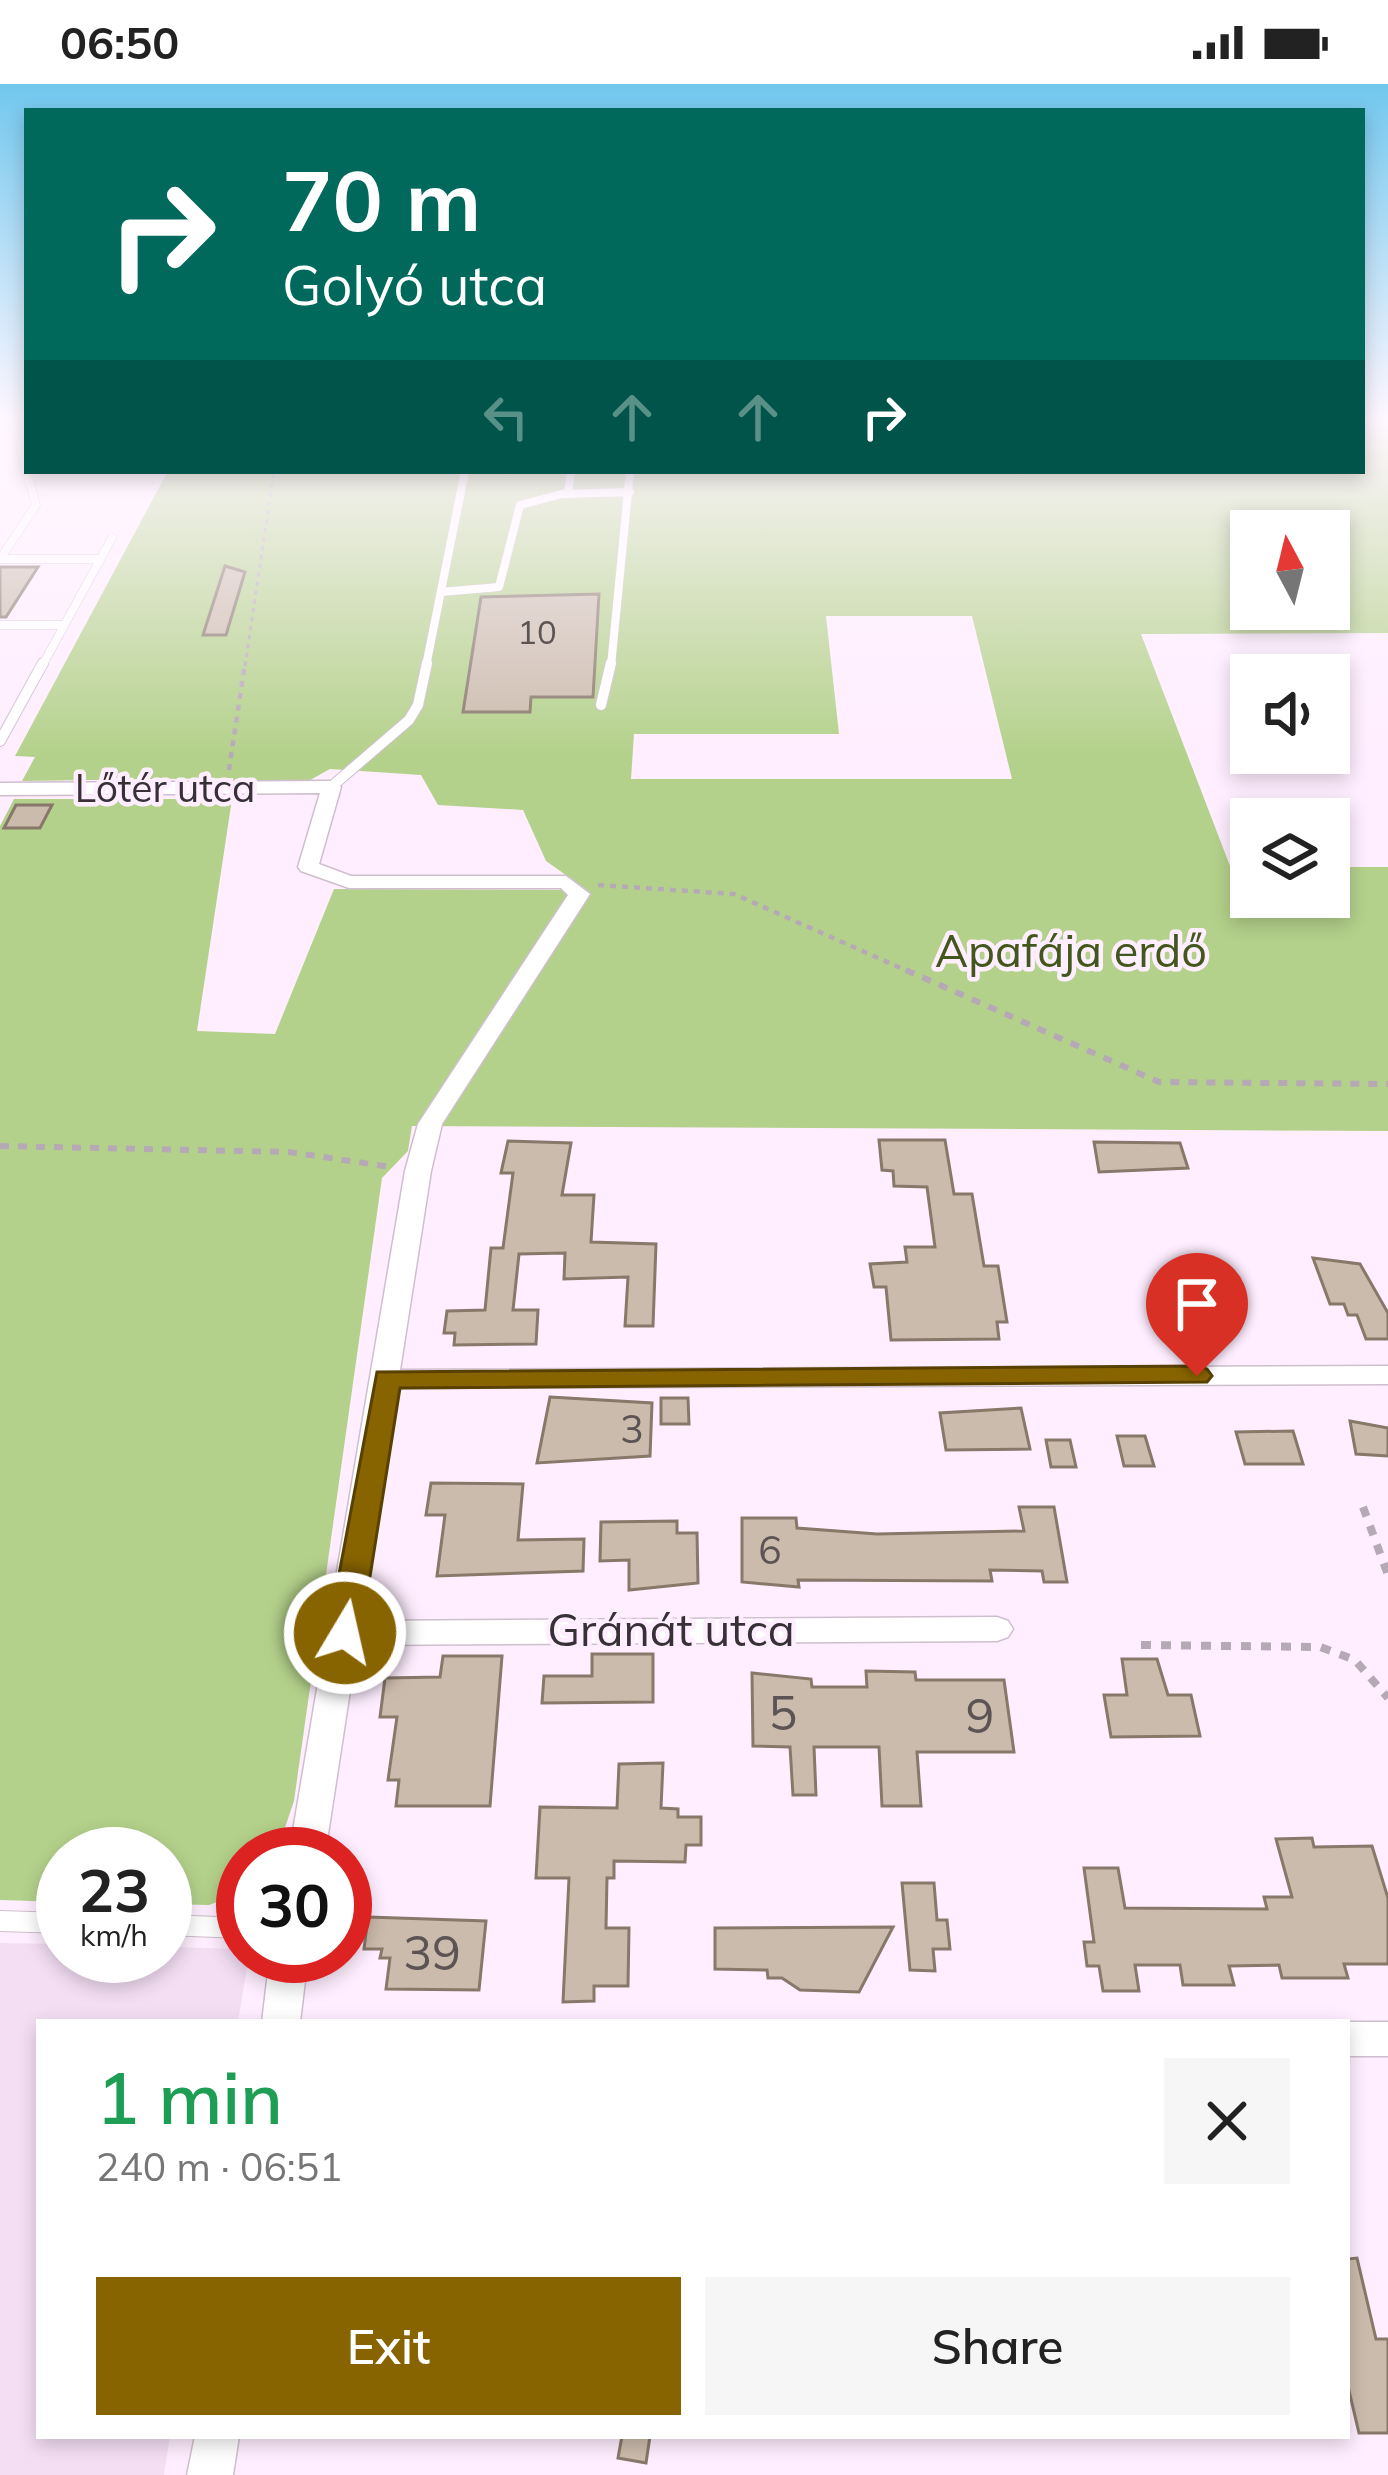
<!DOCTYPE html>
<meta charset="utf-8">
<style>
:root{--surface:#fff;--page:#f6f6f6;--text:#222;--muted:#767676;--accent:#886400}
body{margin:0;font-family:Mulish,sans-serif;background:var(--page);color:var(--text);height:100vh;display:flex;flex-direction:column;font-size:45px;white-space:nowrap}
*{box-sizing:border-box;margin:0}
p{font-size:39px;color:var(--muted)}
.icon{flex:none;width:66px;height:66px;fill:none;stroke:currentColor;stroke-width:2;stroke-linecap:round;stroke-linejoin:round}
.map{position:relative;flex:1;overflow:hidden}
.details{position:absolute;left:36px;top:1935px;width:1314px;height:420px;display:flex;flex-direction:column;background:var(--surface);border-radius:0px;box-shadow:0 6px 18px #0003}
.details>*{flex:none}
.hud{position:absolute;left:24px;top:24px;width:1341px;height:366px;border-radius:0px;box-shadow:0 6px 18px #0003;background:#00695c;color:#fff;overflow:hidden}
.needle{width:78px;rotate:353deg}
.fabs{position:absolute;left:1230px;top:426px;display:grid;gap:24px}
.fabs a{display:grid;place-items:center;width:120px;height:120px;border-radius:0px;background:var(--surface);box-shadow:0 6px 18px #0003;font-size:60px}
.speed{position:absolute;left:36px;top:1743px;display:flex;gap:24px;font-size:60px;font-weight:700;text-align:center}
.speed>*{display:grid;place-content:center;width:156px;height:156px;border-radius:50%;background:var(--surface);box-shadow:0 6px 18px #0003;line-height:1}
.speed small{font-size:30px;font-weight:400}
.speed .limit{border:18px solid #d22;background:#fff;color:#111}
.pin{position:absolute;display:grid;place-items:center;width:102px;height:102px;color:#fff;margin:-123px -51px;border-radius:50% 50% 50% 0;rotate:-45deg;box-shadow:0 0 12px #0007}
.pin .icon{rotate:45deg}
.me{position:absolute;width:132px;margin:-66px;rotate:9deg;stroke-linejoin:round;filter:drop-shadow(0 0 9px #0008)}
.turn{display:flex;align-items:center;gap:42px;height:252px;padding:0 60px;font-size:54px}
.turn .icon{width:156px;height:156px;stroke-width:2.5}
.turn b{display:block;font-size:84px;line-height:102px}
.lanes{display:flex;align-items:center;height:114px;padding:0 60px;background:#0003;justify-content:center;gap:60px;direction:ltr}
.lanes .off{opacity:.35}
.round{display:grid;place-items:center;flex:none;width:126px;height:126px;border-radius:0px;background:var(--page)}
.summary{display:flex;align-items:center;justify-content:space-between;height:204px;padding:0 60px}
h1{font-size:72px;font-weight:600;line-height:90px;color:#1e9e55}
.cta{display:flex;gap:24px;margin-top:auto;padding:24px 60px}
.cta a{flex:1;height:138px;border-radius:0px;background:var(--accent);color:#fff;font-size:48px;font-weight:600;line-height:138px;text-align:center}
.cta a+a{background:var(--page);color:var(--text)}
.status{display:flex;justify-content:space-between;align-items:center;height:84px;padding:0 60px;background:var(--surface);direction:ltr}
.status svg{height:33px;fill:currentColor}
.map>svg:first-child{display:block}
.built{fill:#f4def4}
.green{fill:#b4d18b;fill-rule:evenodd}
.building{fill:#cbbbac;stroke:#87786a;stroke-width:3}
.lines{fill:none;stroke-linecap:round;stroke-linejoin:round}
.lane-far2-casing{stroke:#cfbfce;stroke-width:9}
.lane-far1-casing{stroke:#cfbfce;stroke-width:12}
.lane-casing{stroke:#cfbfce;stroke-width:22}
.street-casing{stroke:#cfbfce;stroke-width:3}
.path-far3{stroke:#b6a9b6;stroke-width:3;stroke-dasharray:4.5 4.5;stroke-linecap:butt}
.path-far2{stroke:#b6a9b6;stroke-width:4.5;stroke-dasharray:6 6;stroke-linecap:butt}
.path-far1{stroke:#b6a9b6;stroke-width:6;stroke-dasharray:9 9;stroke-linecap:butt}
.path{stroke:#b6a9b6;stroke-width:8;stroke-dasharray:10 10;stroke-linecap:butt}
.lane-far2{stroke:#fff;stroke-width:8}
.lane-far1{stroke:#fff;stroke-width:10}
.lane{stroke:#fff;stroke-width:20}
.street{fill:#fff;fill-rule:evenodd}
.route{fill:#886400;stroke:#584100;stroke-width:3}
.labels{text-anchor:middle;stroke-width:9;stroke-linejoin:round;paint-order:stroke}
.far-number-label{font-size:33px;fill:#5c5454}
.far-street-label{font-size:39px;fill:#373137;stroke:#fef}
.number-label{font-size:39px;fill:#5c5454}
.park-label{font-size:45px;fill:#42571c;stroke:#fef}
.street-label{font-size:45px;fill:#373137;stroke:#fef}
.near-number-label{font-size:48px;fill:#5c5454}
</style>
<div class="status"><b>06:50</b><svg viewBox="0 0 49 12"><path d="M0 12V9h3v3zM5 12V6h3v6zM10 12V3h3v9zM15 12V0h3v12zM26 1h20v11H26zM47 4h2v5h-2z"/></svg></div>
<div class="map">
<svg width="1388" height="2391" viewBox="0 0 1388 2391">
<rect width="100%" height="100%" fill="#fef"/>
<path class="built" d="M0,1859L63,1860V1872H165V1863L243,1865V1872H249L238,1938H39V2352H170L164,2391H0Z"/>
<path class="green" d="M1362,337H1388V549L1141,550L1230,782L1251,783V813H1329V783H1388V1047L412,1042L408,1067L382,1094L294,1717L276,1770H243V1808L209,1821L165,1820V1770H63V1818L0,1816V742L14,715H232L197,947L275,950L334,805L587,806L546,777L523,726L438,721L421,691L330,685L303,700H234L233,694L22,697L35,673L15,672L168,387H1362ZM1251,447H1329V525H1251ZM826,532H972L1012,695H631L634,650H839Z"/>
<g class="building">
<path d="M225,482L245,488L226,551H203Z"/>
<path d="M0,483H38L6,533H0Z"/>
<path d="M599,510L593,613H531L530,628H463L481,513Z"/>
<path d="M16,721H52L40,744H4Z"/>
<path d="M879,1056H945L954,1110H972L984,1182H998L1007,1238H997L999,1255L891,1256L886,1203H874L870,1180L907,1178L905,1163H935L927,1103L894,1102L893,1087L882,1086Z"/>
<path d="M508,1057L571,1059L562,1111H594L591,1158L656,1160L653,1242H625L628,1193L564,1195L565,1169L519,1170L513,1226H538L536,1260L454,1261L455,1249H444L447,1227L485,1226L491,1164H503L513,1089H501Z"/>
<path d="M1094,1058L1180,1059L1188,1084L1099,1088Z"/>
<path d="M1313,1174L1360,1180L1388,1229V1255H1366L1357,1231H1348L1344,1220H1330Z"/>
<path d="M550,1313L652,1319L650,1372L537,1379Z"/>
<path d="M661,1314H688L689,1340H661Z"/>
<path d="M1021,1324L1030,1365L946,1366L940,1329Z"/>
<path d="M1350,1337L1388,1344V1372L1356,1370Z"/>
<path d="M1293,1347L1303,1380H1245L1236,1348Z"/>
<path d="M1117,1352H1145L1154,1382H1124Z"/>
<path d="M1046,1356H1070L1076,1383H1051Z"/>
<path d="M431,1399L523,1400L518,1456L584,1455L583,1487L437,1492L445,1431H426Z"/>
<path d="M1019,1423H1054L1067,1498H1044L1042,1487L990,1486L992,1497L798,1496L799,1503L742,1498V1434H796L797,1444L877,1450L1024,1447Z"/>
<path d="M677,1437V1449H697L698,1499L629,1506V1476L600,1477L601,1438Z"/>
<path d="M592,1570H653V1618L542,1619L544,1592H592Z"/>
<path d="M443,1572H502L490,1722H396L399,1696H388L397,1633H380L385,1594L440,1593Z"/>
<path d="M1122,1575H1157L1168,1611H1191L1200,1652L1111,1653L1104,1611H1127Z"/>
<path d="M866,1587L915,1588L916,1596H1004L1014,1668H917L921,1722H882L879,1663H814L816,1711H793L790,1663L753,1662L752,1589L811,1595L812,1603H867Z"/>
<path d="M663,1679L661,1724L678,1725V1733H701V1761H686L685,1778L614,1777V1794H607L606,1844H629L628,1902H594V1917L563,1918L569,1794H536L540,1723L617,1724L619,1680Z"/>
<path d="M1312,1754L1314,1763L1372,1762L1388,1814V1880H1344L1348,1894H1282L1279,1881L1229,1882L1234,1901H1183L1180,1881H1135L1139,1907H1103L1099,1882H1087L1084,1858H1094L1084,1784H1118L1125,1824L1267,1825L1264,1813H1292L1276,1755Z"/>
<path d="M902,1799H934L937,1836H947L950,1865H933L935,1887L910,1886Z"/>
<path d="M368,1833L486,1837L479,1906L386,1905L390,1874H380L382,1865H364Z"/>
<path d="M893,1843L859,1908L800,1906L782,1894H768L767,1886L715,1885V1844Z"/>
<path d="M1357,2174L1376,2255H1388V2349H1359L1347,2298V2175Z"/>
<path d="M622,2352H650L646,2379L618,2374Z"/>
</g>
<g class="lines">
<defs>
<g id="lane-far2">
<path d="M0,341L27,346"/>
<path d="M568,410L571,387"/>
<path d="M0,475L36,421L20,364L24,346"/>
<path d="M0,475H100"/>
<path d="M441,508L499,503L520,421L562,410L630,408"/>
<path d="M0,541H64"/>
<path d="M42,582L112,454"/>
<path d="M426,582L465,387"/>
<path d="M611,582L630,387"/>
</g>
<g id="lane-far1">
<path d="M601,621L611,579"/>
<path d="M0,657L43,579"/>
<path d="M331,703L409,636L418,621L427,579"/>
</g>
<g id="lane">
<path d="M0,1837L63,1839"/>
<path d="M165,1841L243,1844"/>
</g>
<g id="street">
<path d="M331,697L341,703L319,780L351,792H566L590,810L442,1040L431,1087L400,1286L1388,1282V1300L397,1304L361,1537L997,1533L1008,1537L1013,1545L1008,1553L997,1557L357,1561L325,1770H289L405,1087L418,1040L568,811L561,804H349L301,787L298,783L320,709L0,711V699Z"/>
<path d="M270,1872H308L300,1938H262Z"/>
<rect x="1347" y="1938" width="41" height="34"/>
<path d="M195,2352H239L233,2391H187Z"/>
</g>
</defs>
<use href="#lane-far2" class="lane-far2-casing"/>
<use href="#lane-far1" class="lane-far1-casing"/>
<use href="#lane" class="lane-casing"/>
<use href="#street" class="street-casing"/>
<path class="path-far3" d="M245,582L274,387"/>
<g class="path-far2">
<path d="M229,686L245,579"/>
<path d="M598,801L734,810L912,889"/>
</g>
<g class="path-far1">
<path d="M906,886L1159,998L1388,1000"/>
<path d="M0,1062L289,1068L391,1083"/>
</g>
<g class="path">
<path d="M1363,1423L1388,1491"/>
<path d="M1141,1561L1320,1563L1355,1576L1388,1614"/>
</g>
<use href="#lane-far2" class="lane-far2"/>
<use href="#lane-far1" class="lane-far1"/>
<use href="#lane" class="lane"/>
<use href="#street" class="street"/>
</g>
<linearGradient id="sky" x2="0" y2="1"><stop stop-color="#71c7ee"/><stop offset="0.5" stop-color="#fff7ff"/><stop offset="1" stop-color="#fff7ff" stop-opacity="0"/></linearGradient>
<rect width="1388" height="672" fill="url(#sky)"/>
<path class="route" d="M1197,1282L1207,1285L1212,1292L1207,1298L400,1304L361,1549L356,1557H333L328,1549L377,1288Z"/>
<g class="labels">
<g class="far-number-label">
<text x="537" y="560">10</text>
</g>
<g class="far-street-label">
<text x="165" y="718">Lőtér utca</text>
</g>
<g class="number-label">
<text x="632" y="1359">3</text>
<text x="770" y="1480">6</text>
</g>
<g class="park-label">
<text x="1071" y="883">Apafája erdő</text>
</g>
<g class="street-label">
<text x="671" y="1562">Gránát utca</text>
</g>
<g class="near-number-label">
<text x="783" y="1646">5</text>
<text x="980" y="1649">9</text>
<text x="432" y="1886">39</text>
</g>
</g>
</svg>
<div class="fabs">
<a><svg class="needle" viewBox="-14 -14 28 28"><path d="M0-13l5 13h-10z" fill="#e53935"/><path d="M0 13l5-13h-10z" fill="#767676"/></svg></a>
<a><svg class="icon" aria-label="sound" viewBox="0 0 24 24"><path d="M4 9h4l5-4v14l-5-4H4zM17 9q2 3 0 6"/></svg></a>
<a><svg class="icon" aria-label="layers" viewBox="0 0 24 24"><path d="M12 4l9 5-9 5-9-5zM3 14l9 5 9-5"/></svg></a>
</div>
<div class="speed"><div>23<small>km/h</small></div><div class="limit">30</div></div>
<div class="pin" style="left:1197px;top:1292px;background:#d93025"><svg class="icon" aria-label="arrive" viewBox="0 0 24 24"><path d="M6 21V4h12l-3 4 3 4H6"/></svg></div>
<svg class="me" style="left:345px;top:1549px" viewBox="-20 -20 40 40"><circle r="17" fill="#886400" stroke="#fff" stroke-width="3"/><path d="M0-11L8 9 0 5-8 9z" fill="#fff"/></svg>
<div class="hud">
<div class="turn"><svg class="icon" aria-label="right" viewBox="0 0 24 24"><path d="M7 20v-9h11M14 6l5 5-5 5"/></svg><div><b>70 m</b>Golyó utca</div></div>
<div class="lanes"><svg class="icon off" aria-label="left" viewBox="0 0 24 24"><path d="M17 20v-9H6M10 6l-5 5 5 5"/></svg><svg class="icon off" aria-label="ahead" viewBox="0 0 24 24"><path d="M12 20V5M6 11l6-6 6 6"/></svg><svg class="icon off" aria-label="ahead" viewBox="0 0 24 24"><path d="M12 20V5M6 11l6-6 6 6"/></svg><svg class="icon" aria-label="right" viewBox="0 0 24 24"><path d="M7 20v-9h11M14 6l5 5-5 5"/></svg></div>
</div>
<section class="details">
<div class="summary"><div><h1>1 min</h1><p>240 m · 06:51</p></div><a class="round"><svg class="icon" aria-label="close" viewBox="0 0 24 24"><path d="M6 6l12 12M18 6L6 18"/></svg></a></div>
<div class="cta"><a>Exit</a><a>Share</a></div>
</section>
</div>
